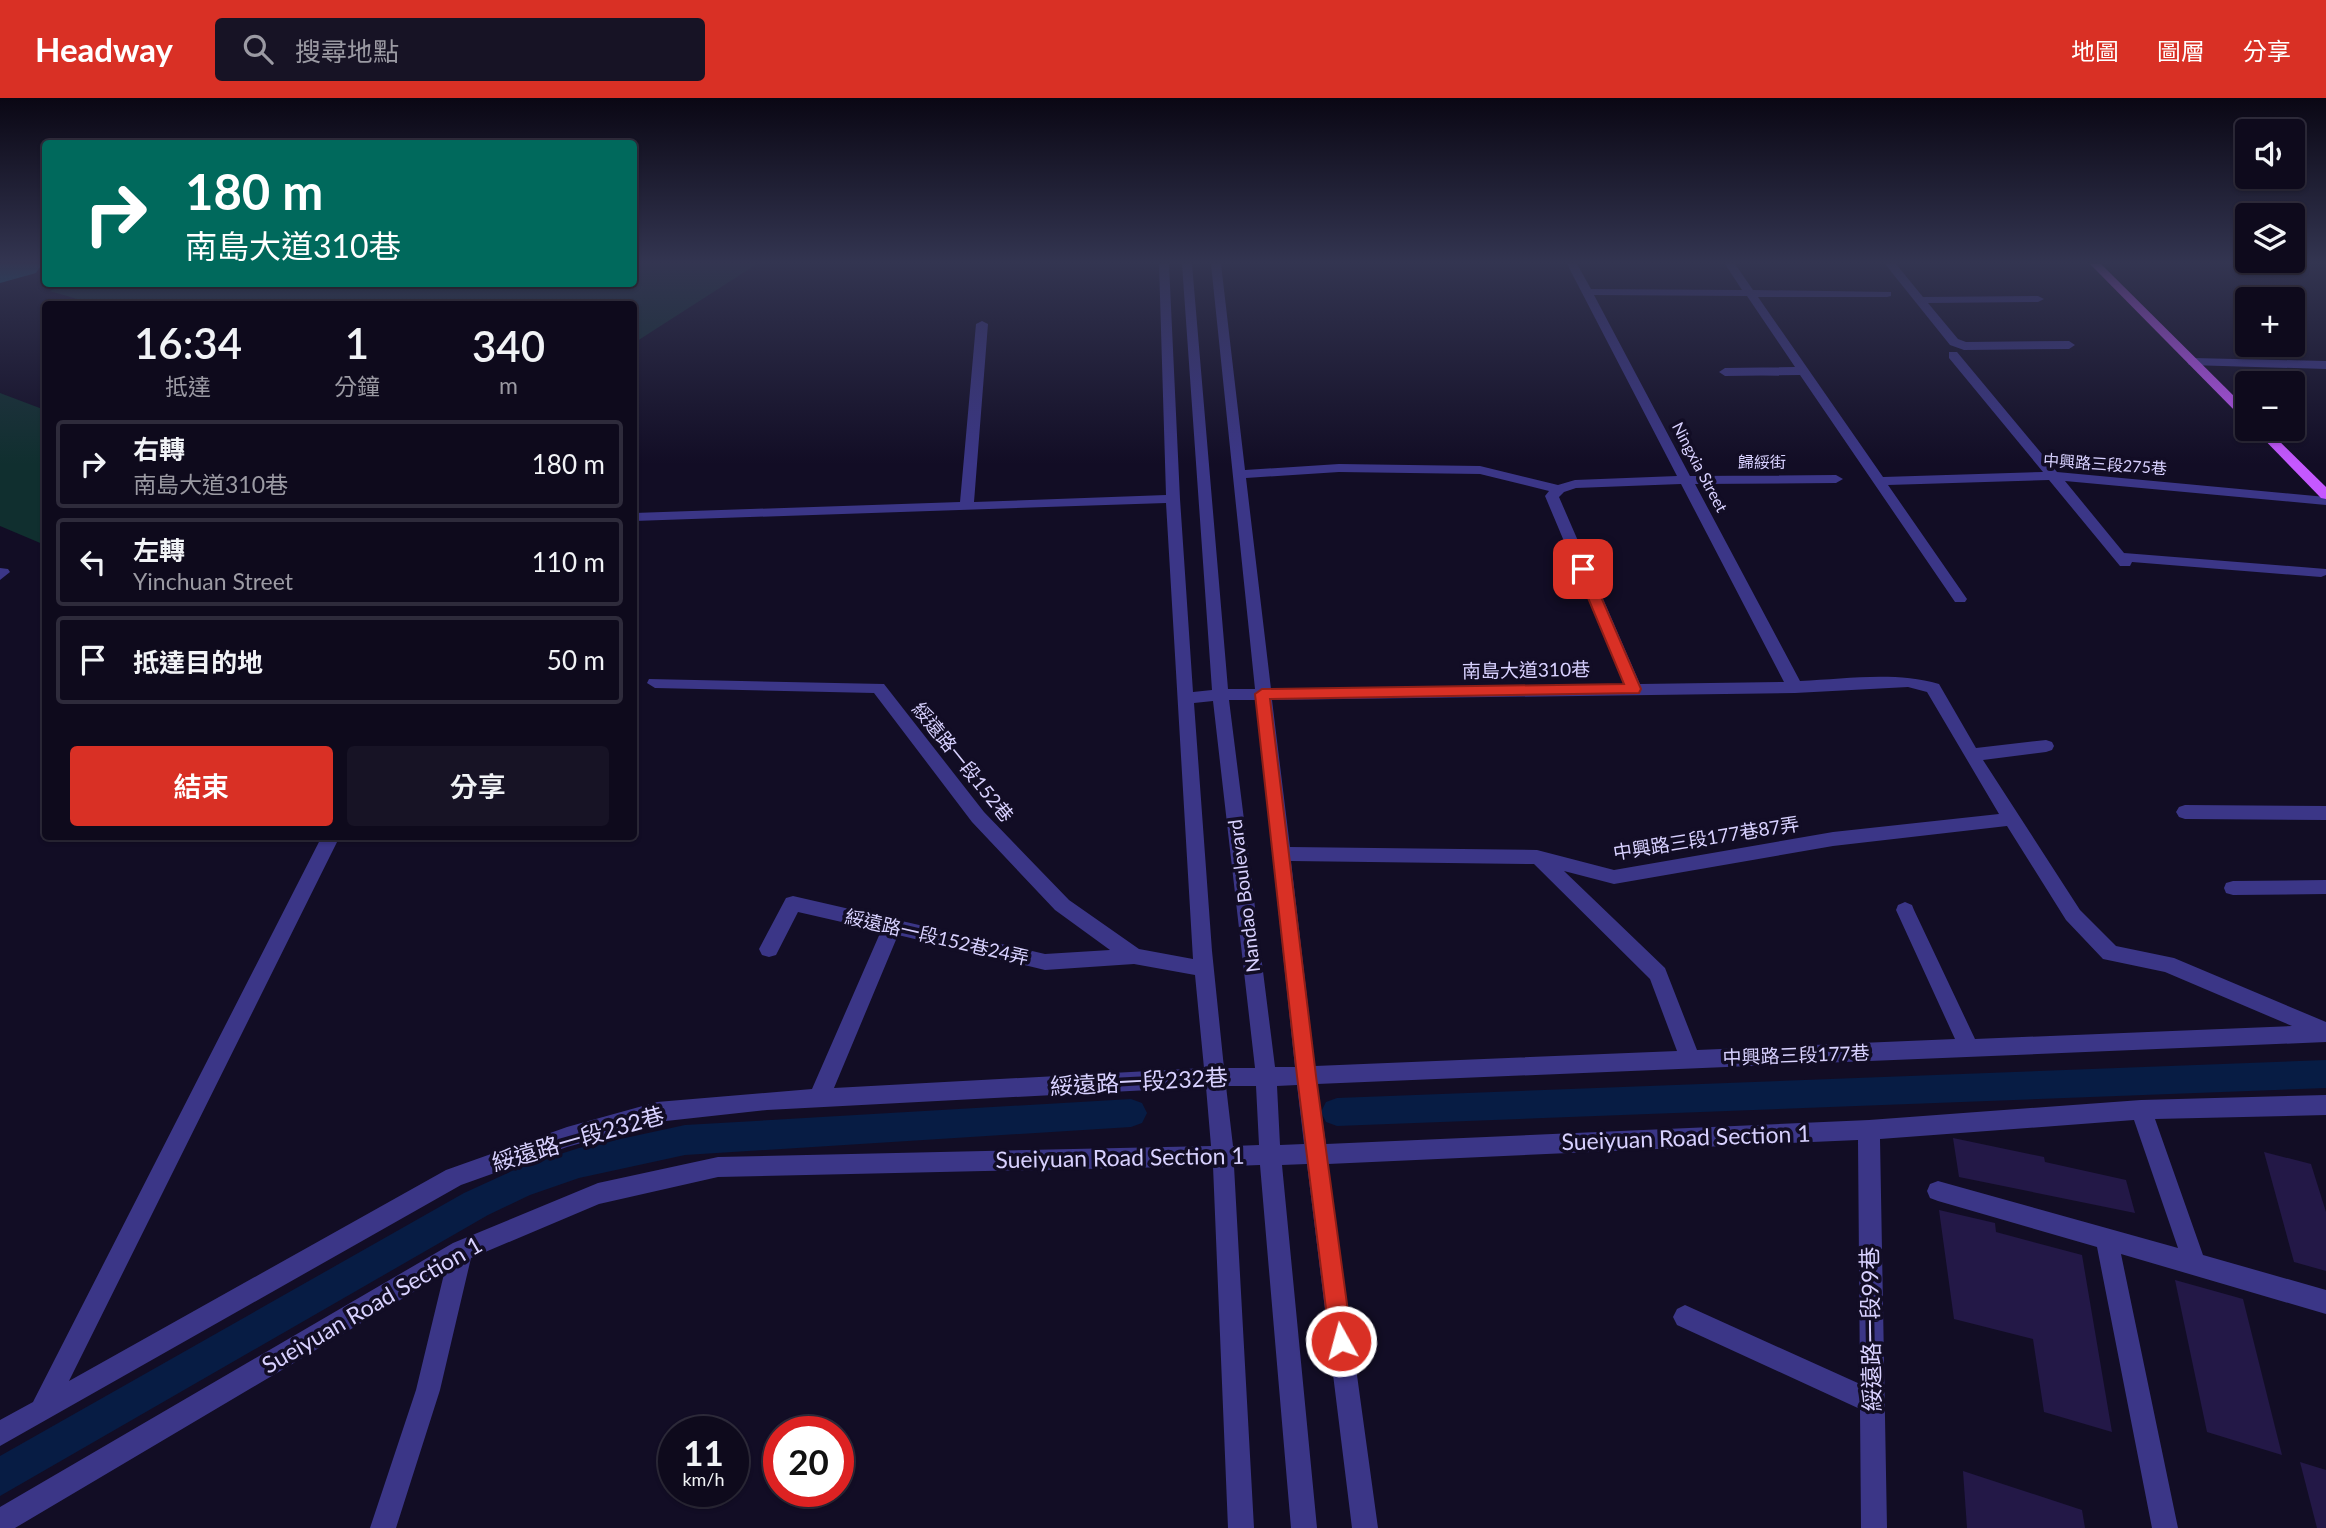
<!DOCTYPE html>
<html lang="zh-TW">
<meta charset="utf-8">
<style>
:root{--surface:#0e0a1c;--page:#171325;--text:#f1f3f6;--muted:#9b9aa3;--line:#2e2b3b;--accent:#d93025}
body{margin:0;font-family:Lato,"Noto Sans TC",sans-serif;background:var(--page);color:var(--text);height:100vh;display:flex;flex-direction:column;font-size:26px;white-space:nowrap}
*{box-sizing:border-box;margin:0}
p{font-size:23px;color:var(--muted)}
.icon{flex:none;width:38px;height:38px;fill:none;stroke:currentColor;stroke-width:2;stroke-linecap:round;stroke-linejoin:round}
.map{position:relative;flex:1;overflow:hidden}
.panel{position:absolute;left:42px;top:203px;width:595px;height:539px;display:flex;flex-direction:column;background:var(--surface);border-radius:7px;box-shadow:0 2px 5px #0004,0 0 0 2px var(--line)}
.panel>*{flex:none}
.top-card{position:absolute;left:42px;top:42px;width:595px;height:147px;border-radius:7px;box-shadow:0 2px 5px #0004,0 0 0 2px var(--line);background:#00695c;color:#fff;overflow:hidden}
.fabs{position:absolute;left:2235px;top:21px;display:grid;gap:14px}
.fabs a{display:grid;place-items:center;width:70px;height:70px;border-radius:7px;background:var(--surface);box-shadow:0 2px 5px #0004,0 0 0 2px var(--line);font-size:35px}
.speed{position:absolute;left:658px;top:1318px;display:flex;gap:14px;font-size:35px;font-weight:700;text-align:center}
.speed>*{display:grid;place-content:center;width:91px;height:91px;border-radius:50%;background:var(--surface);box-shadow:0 2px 5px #0004,0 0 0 2px var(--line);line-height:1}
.speed small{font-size:18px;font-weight:400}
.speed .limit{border:10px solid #d22;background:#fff;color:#111}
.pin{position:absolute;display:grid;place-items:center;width:60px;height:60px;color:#fff;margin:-30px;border-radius:14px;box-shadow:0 4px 10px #0006}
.me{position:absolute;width:77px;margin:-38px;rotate:353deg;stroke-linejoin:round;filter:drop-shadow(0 0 5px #0008)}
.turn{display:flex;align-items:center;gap:24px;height:147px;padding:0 28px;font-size:32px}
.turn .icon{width:91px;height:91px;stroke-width:2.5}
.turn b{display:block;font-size:49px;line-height:60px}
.eta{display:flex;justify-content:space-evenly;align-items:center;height:119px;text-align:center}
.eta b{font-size:42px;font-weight:600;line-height:49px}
.cta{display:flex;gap:14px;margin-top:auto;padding:14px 28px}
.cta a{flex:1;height:80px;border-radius:7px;background:var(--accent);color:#fff;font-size:28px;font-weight:600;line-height:80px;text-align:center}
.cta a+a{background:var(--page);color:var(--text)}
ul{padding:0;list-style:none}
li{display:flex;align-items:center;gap:21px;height:88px;margin:0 14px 10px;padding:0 14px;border:4px solid var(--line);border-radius:7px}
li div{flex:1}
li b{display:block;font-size:26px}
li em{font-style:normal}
header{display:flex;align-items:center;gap:42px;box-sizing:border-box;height:98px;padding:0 35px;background:var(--accent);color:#fff}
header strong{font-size:33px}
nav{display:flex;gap:38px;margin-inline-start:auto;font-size:24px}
.search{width:490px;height:63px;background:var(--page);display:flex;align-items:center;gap:18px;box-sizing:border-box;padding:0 24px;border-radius:7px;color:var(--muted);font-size:26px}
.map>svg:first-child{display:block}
.green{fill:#102f2f}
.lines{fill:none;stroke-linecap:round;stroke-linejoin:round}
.canal{fill:#071c44;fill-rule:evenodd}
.taxiway{fill:#097490;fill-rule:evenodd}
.building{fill:#231847}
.minor{fill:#3b3687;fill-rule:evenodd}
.major{fill:#c558ff;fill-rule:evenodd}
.route{fill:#d93025;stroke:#8d1f18;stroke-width:2}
.labels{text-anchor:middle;stroke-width:7;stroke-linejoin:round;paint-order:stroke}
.far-street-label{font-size:16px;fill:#d8d1ff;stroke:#120d25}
.street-label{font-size:19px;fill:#d8d1ff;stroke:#120d25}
.near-street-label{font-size:23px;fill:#d8d1ff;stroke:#120d25}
</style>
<header>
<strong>Headway</strong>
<div class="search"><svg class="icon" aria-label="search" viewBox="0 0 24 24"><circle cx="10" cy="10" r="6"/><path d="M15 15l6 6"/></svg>搜尋地點</div>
<nav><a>地圖</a><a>圖層</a><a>分享</a></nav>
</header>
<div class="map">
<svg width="2326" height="1430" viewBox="0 0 2326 1430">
<rect width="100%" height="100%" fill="#120d25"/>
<g class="green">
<path d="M634,166H757L634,245V206H94L50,193L63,187L105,186H634Z"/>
<path d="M0,295L45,312V447L0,428Z"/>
</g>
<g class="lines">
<g class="canal">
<path d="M2326,962V990L1337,1028L1326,1024L1321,1014L1326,1004L1337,1000Z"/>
<path d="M1131,1001L1142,1005L1147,1015L1142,1025L1131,1029L685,1057L579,1080L530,1097L488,1117L0,1398V1358L464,1095L523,1068L579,1050L685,1027Z"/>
</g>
<path class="taxiway" d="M0,166H42L36,175L0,185Z"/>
</g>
<g class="building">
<path d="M1953,1040L2044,1059L2045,1064L2126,1082L2135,1115L1959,1079Z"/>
<path d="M2264,1054L2311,1066L2326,1114V1173L2294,1164Z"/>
<path d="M1939,1112L1995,1125L1996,1134L2082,1157L2112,1334L2044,1314L2033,1241L1954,1221Z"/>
<path d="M2175,1182L2243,1201L2282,1357L2207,1334Z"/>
<path d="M2300,1364L2326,1372V1430H2317Z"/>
<path d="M1963,1373L2082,1412L2085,1430H1967Z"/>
</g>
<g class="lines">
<g class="minor">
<path d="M1159,166H1169L1180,401L1193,594L1212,592L1182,166H1192L1228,591H1255L1211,166H1221L1245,372L1339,366L1480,368L1558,387L1575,382L1677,378L1567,166H1577L1591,191L1742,192L1725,166H1735L1753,192L1891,194V198L1887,199H1758L1883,379L2043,374L1949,260V254H1957L2057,374L2326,399V407L2065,383L2124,455L2326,471V477L2321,479L2132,464L2130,468H2120L2049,382L1888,387L1967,501L1965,504H1955L1800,277L1725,278L1719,274L1725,270L1795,269L1747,198L1594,197L1690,378L1836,377L1843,381L1836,385L1695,386L1800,583C1846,581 1894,573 1939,586L1976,650L2046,642L2052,644L2054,648L2052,652L2046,654L1983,662L2080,812L2116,848L2174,860L2326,924V944L1317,986L1326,1046L1869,1022L2141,1002L2326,997V1017L2155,1021L2203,1157L2326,1192V1216L2121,1156L2178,1430H2152L2097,1149L1938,1103L1930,1100L1927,1093L1930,1086L1938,1083L2178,1150L2134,1022L1880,1041L1887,1430H1861L1860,1311L1677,1227L1673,1219L1677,1211L1685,1207L1860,1286L1858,1042L1328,1066L1378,1430H1352L1307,1066L1282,1067L1317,1430H1291L1260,1067L1234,1068L1254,1430H1228L1213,1068L718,1079L599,1106L471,1160L440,1292L396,1430H370L416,1292L444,1176L15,1430H0V1409L453,1145L598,1085L718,1059L1211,1048L1206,989L767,1012L657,1024L567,1049L461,1087L0,1348V1322L33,1304L322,738H340L69,1283L446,1072L567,1029L657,1004L812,991L881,833L798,814L776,857L769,859L762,857L759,851L786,800L793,798L1045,856L1110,852L1055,812L972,724L874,595L655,590L647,585L649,581L884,586L984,714L1069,802L1139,851L1193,861L1166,405L634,423V415L960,404L976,226L982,223L988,226L974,404L1166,397ZM1339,374L1480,376L1549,393L1545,398L1624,586L1271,591L1246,380ZM1681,386L1784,584L1640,586L1559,399L1564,394L1576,390ZM1908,589L1927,594L1999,716L1833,734L1614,772L1537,752L1290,749L1272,602L1795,595ZM1229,602H1256L1295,969H1275ZM1213,603L1255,970H1224L1212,853L1194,605ZM2007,728L2066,822L2103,861L2165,874L2292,928L1975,941L1914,812L1912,807L1905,804L1898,807L1896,812L1955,941L1697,952L1665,870L1564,773L1614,786L1833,748ZM1291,763L1534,766L1650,881L1677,953L1315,968ZM898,837L1045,872L1134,866L1195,877L1204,970L834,990ZM1297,987L1304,1046L1280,1047L1277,988ZM1226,988H1256L1259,1047L1233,1048Z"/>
<path d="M1885,166H1896L1923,199L2038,198L2044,201L2038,204L1928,205L1958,241L1966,244L2069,243L2075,247L2069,251L1964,252L1950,247Z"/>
<path d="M2193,260L2326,263V271L2189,267L2187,264Z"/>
<path d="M0,470L8,471L10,474L0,482Z"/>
<path d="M2185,707L2326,708V722L2185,721L2179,719L2176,714L2179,709Z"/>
<path d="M2326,782V796L2233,797L2226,795L2224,790L2226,785L2233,783Z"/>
</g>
<g class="major">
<path d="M2090,166H2101L2247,311V322L2243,321Z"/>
<path d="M2254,331H2267L2326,389V401L2321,400Z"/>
</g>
</g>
<linearGradient id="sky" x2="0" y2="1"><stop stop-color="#0a0714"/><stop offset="0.45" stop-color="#333551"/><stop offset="1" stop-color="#333551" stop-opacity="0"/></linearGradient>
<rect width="2326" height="366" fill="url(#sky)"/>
<path class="route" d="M1583,466L1589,471L1641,591L1639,595L1270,601L1316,978L1352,1243L1349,1251L1341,1254L1334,1251L1330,1243L1297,978L1255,596L1262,591L1624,586L1576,471Z"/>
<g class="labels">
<g class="far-street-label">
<text x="1762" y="370">歸綏街</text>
<text transform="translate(2105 366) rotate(4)" y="6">中興路三段275巷</text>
<text transform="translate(1700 369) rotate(62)" y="6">Ningxia Street</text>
</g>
<g class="street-label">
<text transform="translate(1526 572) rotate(-1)" y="7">南島大道310巷</text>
<text transform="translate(963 664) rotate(51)" y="7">綏遠路一段152巷</text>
<text transform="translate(1706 740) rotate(-9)" y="7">中興路三段177巷87弄</text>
<text transform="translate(1244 798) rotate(-97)" y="7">Nandao Boulevard</text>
<text transform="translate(937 839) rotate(13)" y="7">綏遠路一段152巷24弄</text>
<text transform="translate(1796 957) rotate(-2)" y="7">中興路三段177巷</text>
</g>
<g class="near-street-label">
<text transform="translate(1139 984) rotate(-3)" y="8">綏遠路一段232巷</text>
<text transform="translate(1686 1040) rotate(-2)" y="8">Sueiyuan Road Section 1</text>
<text transform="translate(578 1041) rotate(-16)" y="8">綏遠路一段232巷</text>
<text transform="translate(1120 1060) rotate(-1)" y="8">Sueiyuan Road Section 1</text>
<text transform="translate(372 1207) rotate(-30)" y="8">Sueiyuan Road Section 1</text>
<text transform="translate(1871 1231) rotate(-91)" y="8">綏遠路一段99巷</text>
</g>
</g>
</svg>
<div class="fabs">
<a><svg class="icon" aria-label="sound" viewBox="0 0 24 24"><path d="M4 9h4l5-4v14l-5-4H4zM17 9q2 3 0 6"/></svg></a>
<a><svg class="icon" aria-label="layers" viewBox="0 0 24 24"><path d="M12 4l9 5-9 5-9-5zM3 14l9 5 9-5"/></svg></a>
<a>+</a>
<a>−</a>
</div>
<div class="speed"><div>11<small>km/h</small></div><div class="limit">20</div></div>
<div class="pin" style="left:1583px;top:471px;background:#d93025"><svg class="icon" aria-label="arrive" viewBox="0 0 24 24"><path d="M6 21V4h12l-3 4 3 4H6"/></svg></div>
<svg class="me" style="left:1341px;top:1243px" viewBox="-20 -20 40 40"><circle r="17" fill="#d93025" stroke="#fff" stroke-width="3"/><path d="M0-11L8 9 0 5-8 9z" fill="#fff"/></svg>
<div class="top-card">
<div class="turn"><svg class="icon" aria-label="right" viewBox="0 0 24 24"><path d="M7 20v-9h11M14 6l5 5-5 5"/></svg><div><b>180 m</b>南島大道310巷</div></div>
</div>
<section class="panel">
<div class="eta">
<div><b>16:34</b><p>抵達</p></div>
<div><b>1</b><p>分鐘</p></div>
<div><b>340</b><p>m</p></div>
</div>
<ul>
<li><svg class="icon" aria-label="right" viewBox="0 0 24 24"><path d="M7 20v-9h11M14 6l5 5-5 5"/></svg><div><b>右轉</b><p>南島大道310巷</p></div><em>180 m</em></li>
<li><svg class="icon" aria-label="left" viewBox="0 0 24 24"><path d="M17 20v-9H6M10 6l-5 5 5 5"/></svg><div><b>左轉</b><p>Yinchuan Street</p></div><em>110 m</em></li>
<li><svg class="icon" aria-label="arrive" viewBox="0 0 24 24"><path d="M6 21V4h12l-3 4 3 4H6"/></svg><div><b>抵達目的地</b></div><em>50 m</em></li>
</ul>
<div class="cta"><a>結束</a><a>分享</a></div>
</section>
</div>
